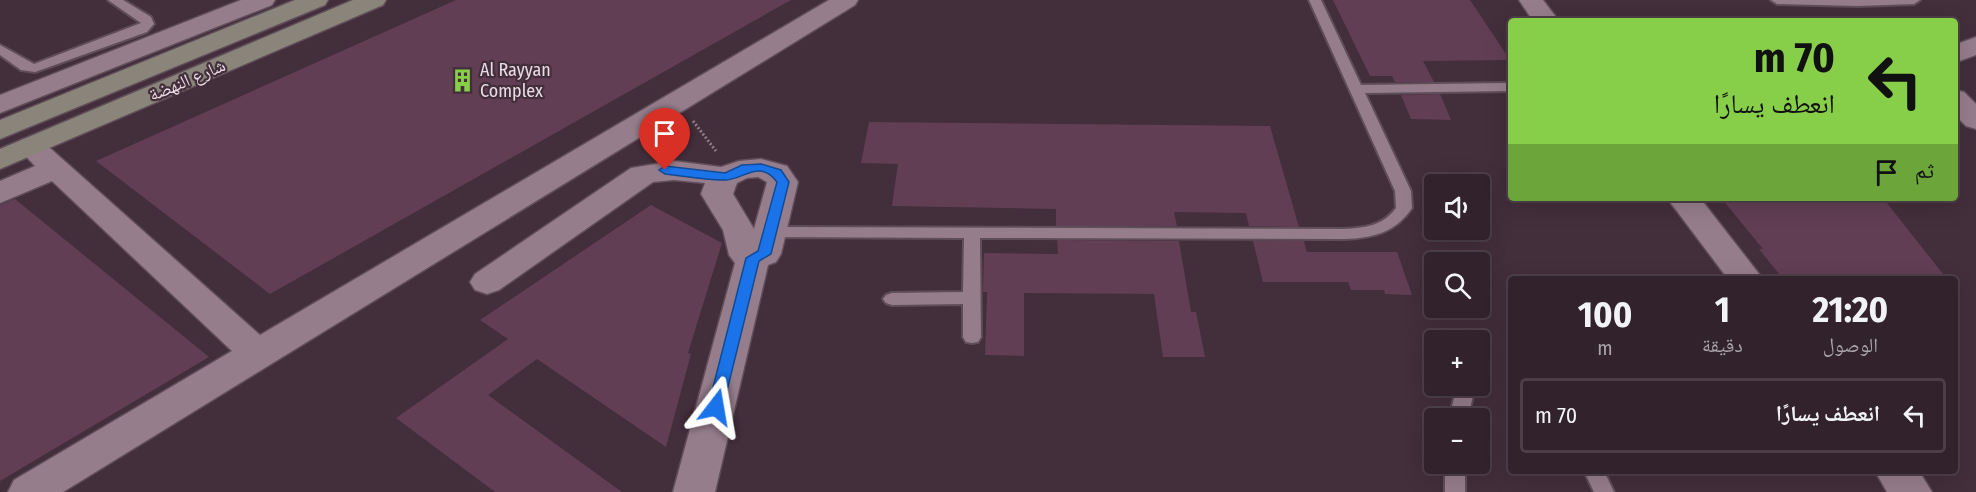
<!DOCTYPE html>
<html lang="ar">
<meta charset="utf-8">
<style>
:root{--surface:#32222c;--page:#3d2f38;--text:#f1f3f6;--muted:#a8a4a9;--line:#4d3f48}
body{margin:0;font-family:"Fira Sans Condensed","Noto Naskh Arabic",sans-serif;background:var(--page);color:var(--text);direction:rtl;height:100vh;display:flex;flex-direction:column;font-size:22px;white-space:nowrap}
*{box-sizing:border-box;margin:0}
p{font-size:20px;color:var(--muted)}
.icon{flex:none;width:33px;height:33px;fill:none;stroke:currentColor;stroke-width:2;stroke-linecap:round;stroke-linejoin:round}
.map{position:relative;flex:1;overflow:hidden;direction:ltr}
.drawer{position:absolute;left:1508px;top:276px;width:450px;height:198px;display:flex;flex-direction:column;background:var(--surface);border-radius:6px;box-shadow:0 6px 24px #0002,0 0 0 2px var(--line);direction:rtl}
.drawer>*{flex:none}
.banner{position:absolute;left:1508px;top:18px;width:450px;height:183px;border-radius:6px;box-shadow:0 6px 24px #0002,0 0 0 2px var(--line);direction:rtl;background:#88cf49;color:#111;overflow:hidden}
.tools{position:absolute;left:1424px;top:174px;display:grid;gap:12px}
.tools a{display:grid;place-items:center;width:66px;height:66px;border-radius:6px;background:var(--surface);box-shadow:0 6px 24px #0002,0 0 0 2px var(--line);font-size:30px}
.pin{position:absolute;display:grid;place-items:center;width:51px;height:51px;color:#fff;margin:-62px -26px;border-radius:50% 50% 50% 0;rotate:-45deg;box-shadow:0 0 6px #0007}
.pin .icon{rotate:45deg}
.me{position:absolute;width:66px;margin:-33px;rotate:14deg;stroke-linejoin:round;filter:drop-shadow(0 0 4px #0008)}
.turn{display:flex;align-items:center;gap:21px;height:126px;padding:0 24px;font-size:27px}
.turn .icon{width:78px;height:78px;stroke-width:2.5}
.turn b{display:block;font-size:42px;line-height:51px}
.then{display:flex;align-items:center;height:57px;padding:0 24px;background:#0003;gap:12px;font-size:22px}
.eta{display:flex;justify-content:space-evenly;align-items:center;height:102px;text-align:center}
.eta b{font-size:36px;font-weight:700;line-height:42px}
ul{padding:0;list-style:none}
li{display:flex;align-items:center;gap:18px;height:75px;margin:0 12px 9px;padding:0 12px;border:3px solid var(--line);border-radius:6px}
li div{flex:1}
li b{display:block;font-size:22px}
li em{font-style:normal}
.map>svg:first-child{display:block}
.building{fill:#613e54}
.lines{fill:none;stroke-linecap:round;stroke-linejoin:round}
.lane-casing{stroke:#5f4d58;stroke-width:4}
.street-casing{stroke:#5f4d58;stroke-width:3}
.secondary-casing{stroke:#5f4d58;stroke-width:3}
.path{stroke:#8f7d88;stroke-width:3;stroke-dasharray:2 2;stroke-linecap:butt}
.lane{fill:#967d8c;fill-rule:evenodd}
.street{fill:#967d8c;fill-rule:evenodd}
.secondary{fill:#8a847b;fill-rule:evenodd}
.route{fill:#1a73e8;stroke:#114b97;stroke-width:1.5}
.labels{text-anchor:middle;stroke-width:4.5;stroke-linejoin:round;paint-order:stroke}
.poi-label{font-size:18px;fill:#eadce4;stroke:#432e3b;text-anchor:start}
.street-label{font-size:18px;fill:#eadce4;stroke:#432e3b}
</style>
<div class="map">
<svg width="1976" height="492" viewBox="0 0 1976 492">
<rect width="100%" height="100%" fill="#432e3b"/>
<g class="building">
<path d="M456,0H791L270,294L96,161Z"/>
<path d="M1333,0H1470L1510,60L1423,61L1434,82H1395L1392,76H1370Z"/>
<path d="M1440,94L1451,120L1411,119L1401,95Z"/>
<path d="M869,122L1270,126L1299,227L1249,226L1246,213L1174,212L1177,226H1056V209L892,206L898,164L861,163Z"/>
<path d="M1721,198H1883L1947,279H1783L1759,249H1763Z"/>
<path d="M15,199L209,357L0,481V205Z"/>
<path d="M651,205L722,243L688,353L691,354L666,447L537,359L488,395L622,492H495L396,418L508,339L480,320Z"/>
<path d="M1057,240L1179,241L1191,312H1196L1205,357H1163L1154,294L1024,293V356L985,355L987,292H983L984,253L1058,254Z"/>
<path d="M1253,241H1304L1307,252H1397L1412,295L1385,294L1384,290H1351L1348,282H1263Z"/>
</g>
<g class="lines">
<defs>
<g id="lane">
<path d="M108,0H123L151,17L154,24L147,32L35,72L21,70L0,55V45L34,64L141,23Z"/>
<path d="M1309,0H1321L1361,85L1510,83V91L1365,93L1411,191L1412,208C1395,233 1373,238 1344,239L980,238L981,337L978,342L972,343L966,342L963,337V304L892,305L886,303L883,299L886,295L892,293L963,292L964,238L769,237L763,236L761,232L763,228L769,227L1344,229C1364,228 1383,226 1396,208L1395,191Z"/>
<path d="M1771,0H1920L1914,4L1858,6L1777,4Z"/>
<path d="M1457,386H1475L1468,418H1449Z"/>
<rect x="1445" y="464" width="20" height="28"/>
<path d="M1584,471H1604L1614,492H1594Z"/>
</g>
<g id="street">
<path d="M241,0H275L272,5L0,113V95Z"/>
<path d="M829,0H858L855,5L63,492H8L14,480L232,351L52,181L0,203V181L35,166L16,146L21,140L31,137L41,140L260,335Z"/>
<path d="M1519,0H1543L1559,21H1533Z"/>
<path d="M1976,37V55L1954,63V45Z"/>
<path d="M1954,90L1964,92L1976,104V129L1966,126L1954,114Z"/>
<path d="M761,159L787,166L798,182L781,254L776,262L768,265L715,492H673L735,263L729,255L723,230L701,194L705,183L674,180L653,182L499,290L487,294L475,290L470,282L475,274L631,168L674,161L721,167L739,161ZM758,177L767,182L754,229L733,194L737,183L747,178Z"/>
<path d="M1667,198H1700L1763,279H1728Z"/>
<path d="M1875,471H1919L1932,492H1887Z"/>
</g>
<g id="secondary">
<path d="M295,0H328L325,5L0,139V120Z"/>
<path d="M353,0H386L383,5L0,169V149Z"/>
</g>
</defs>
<use href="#lane" class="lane-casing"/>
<use href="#street" class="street-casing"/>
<use href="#secondary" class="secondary-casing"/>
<path class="path" d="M693,121L716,151"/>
<use href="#lane" class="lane"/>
<use href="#street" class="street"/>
<use href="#secondary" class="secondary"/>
</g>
<path class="route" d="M761,164L781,170L789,182L771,254L759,261L723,407L721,411H710L708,407L746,258L758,251L777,182C760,159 744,179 726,180C707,181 685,176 665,174L659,170L665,166L725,173L742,165Z"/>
<defs>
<symbol id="building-bare" viewBox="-9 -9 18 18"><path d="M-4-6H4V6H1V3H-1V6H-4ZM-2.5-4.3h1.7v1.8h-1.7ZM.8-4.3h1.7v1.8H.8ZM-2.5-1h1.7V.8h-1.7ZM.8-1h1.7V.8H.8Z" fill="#88cf49" stroke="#432e3b" stroke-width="2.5" paint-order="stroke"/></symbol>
</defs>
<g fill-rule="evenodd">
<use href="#building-bare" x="446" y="64" width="33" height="33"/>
</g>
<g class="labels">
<g class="poi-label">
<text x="480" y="76">Al Rayyan<tspan x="480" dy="21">Complex</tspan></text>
</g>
<g class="street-label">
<text transform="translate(187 80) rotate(-23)" y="6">شارع النهضة</text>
</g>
</g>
</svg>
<div class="tools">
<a><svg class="icon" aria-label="sound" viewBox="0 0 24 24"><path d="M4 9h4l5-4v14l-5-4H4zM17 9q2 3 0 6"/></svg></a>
<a><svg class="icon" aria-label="search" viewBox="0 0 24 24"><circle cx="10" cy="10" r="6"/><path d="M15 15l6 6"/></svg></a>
<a>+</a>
<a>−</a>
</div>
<div class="pin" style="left:665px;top:170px;background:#d93025"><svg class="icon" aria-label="arrive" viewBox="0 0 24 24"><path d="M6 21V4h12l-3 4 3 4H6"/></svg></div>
<svg class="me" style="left:716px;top:407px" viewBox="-20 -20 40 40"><path d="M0-17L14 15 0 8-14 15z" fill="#1a73e8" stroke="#fff" stroke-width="4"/></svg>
<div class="banner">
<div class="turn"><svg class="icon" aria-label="left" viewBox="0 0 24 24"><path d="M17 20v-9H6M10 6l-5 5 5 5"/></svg><div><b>70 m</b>انعطف يسارًا</div></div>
<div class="then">ثم<svg class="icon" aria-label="arrive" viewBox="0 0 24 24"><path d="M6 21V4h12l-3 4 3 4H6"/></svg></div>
</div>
<section class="drawer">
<div class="eta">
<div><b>21:20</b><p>الوصول</p></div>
<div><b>1</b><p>دقيقة</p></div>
<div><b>100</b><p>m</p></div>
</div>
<ul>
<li><svg class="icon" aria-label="left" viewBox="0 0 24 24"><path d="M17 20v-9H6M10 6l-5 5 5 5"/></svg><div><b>انعطف يسارًا</b></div><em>70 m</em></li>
</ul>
</section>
</div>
